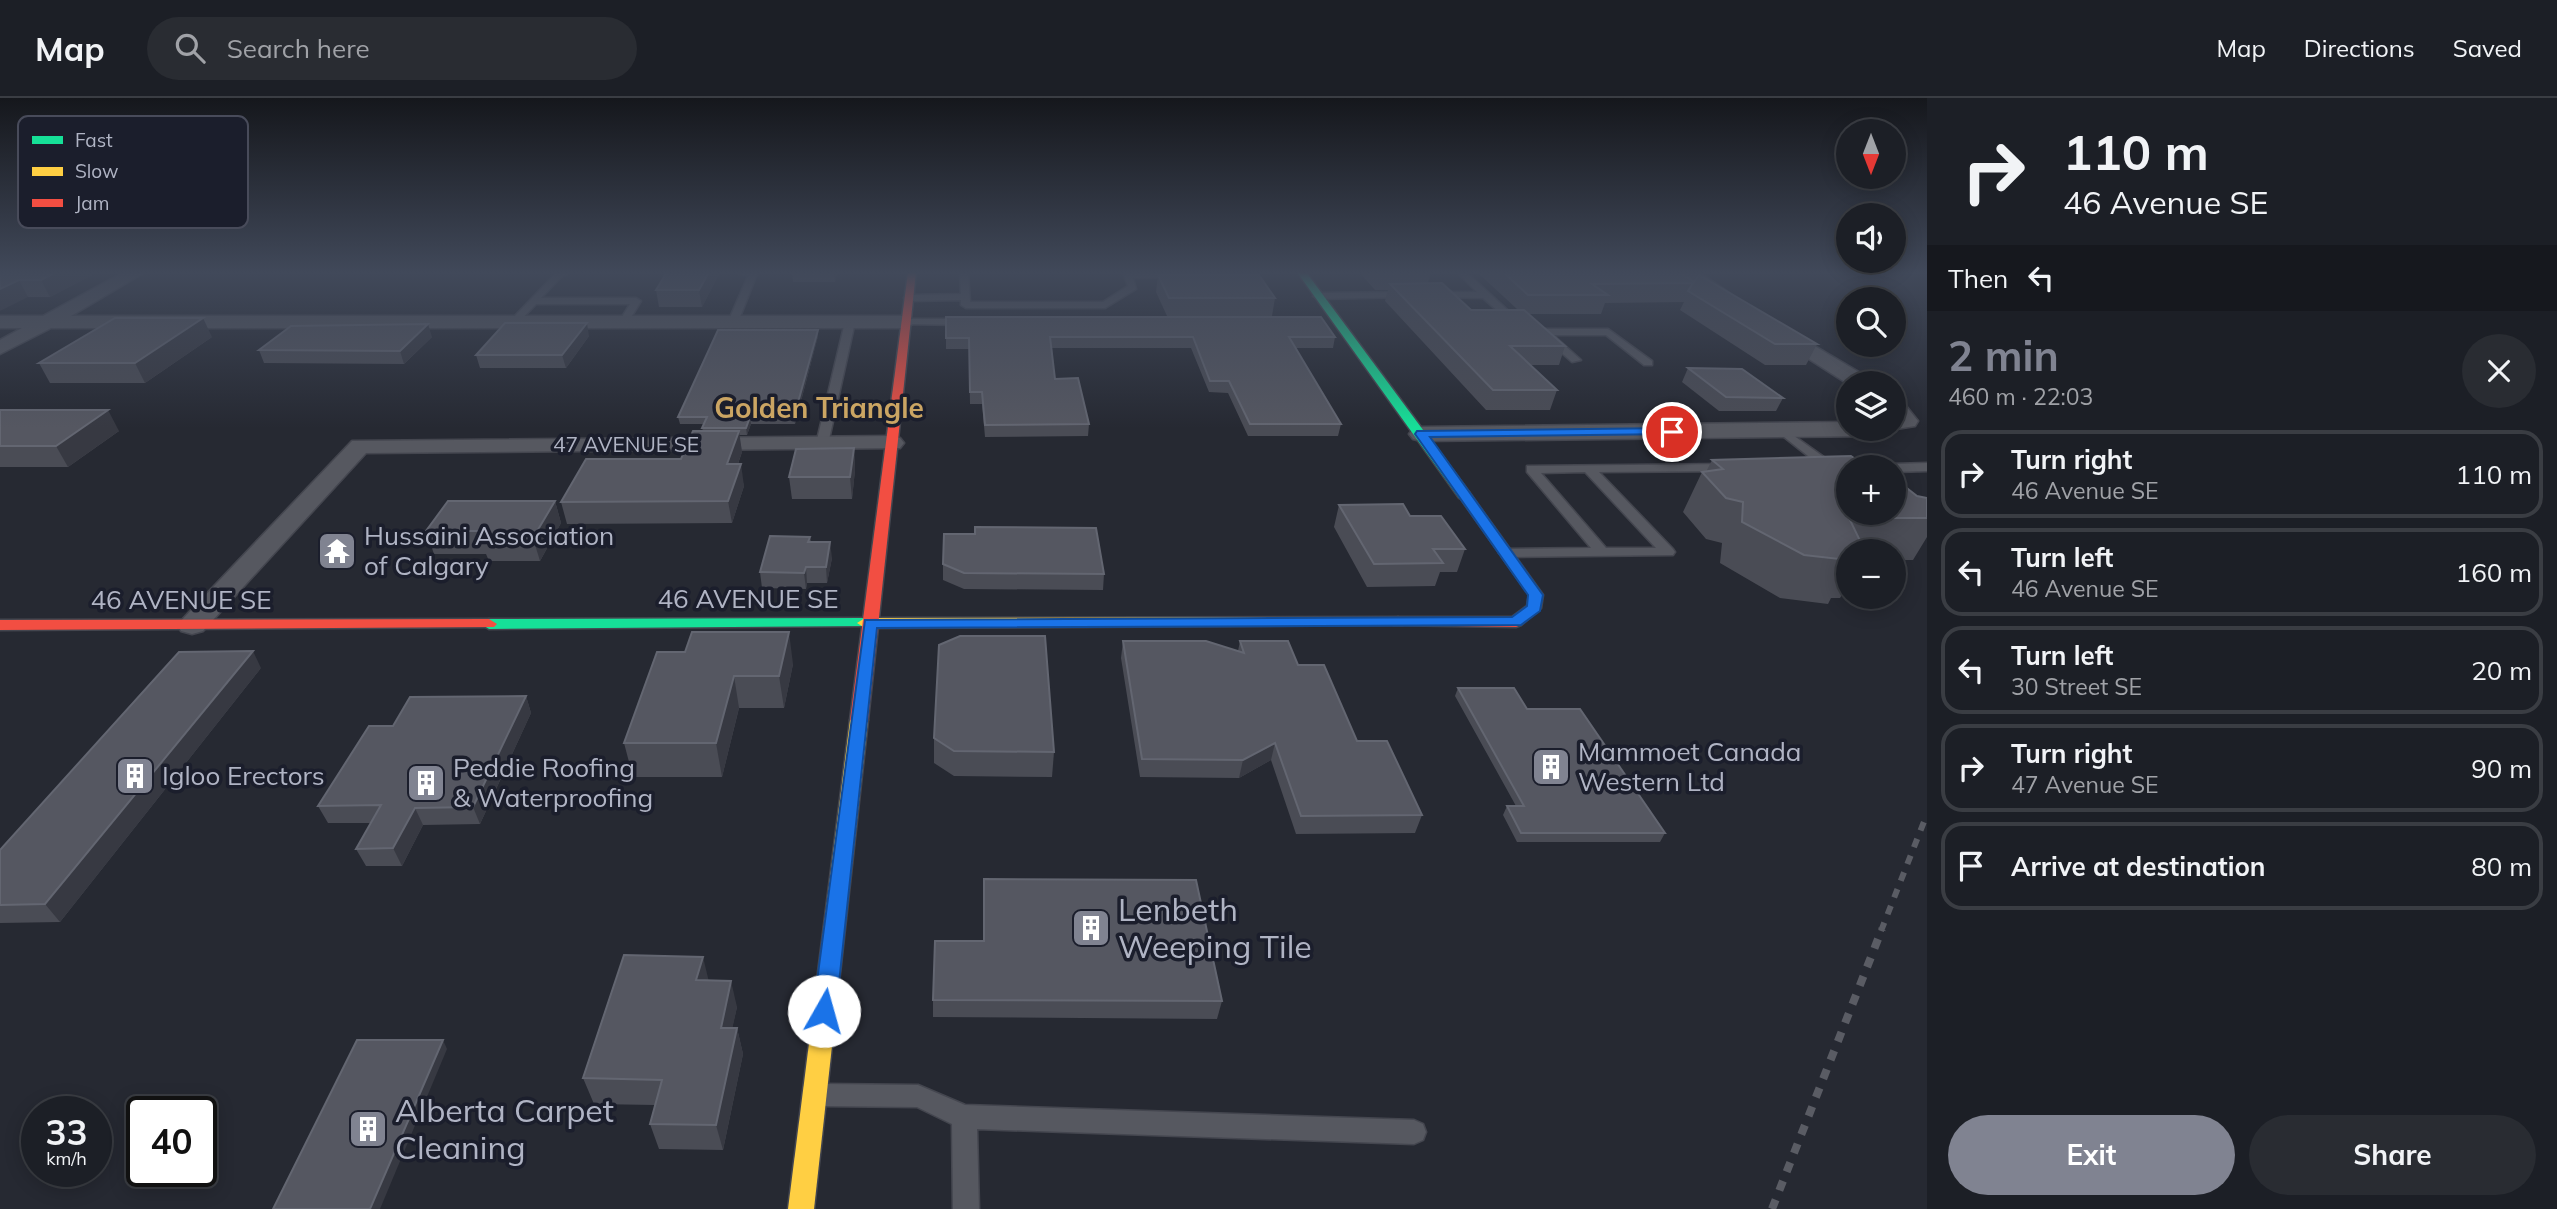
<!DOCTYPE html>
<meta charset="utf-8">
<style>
:root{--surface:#1c1f26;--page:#292c32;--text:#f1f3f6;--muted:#a0a2a7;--line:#3a3d43;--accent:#808391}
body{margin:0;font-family:Mulish,sans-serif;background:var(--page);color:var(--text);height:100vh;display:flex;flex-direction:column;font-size:26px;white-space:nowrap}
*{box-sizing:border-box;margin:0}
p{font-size:23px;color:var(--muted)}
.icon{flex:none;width:38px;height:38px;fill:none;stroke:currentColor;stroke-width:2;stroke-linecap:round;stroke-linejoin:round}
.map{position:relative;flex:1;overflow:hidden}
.side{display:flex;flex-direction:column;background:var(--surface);width:630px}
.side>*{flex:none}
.guide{background:#1c1f26;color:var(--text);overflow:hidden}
.needle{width:46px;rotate:180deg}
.tools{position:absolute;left:1836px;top:21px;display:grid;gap:14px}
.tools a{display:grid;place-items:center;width:70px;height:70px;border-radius:50%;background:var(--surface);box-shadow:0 4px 18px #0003,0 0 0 2px var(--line);font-size:35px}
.speed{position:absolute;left:21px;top:998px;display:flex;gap:14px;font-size:35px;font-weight:700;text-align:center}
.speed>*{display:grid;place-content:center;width:91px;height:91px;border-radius:50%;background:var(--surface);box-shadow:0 4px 18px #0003,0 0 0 2px var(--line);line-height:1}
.speed small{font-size:18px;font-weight:400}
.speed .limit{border:4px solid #111;border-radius:10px;background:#fff;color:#111}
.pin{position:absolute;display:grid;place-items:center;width:60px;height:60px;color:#fff;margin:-30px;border:4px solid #fff;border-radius:50%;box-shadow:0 2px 7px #0007}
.me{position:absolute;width:77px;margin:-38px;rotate:7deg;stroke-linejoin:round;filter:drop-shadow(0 0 5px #0008)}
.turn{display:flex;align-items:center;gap:24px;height:147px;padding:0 21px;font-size:32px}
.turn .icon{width:91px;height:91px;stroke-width:2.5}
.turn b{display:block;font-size:49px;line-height:60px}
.then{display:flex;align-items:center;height:66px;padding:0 21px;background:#0003;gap:14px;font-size:26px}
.round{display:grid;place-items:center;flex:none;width:74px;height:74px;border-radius:37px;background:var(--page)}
.summary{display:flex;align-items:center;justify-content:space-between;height:119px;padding:0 21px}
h1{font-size:42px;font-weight:700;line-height:52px;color:var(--accent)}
.button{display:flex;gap:14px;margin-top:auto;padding:14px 21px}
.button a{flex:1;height:80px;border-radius:42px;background:var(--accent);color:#fff;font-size:28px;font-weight:700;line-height:80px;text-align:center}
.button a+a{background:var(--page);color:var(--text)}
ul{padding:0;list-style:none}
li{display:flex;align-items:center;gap:21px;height:88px;margin:0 14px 10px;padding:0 7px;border:4px solid var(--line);border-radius:21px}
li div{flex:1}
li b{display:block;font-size:26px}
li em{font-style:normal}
header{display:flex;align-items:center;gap:42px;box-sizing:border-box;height:98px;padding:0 35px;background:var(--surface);border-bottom:2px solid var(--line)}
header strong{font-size:33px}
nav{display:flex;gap:38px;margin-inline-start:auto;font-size:24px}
.search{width:490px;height:63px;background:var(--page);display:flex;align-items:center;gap:18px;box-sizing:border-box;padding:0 24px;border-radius:38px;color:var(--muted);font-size:26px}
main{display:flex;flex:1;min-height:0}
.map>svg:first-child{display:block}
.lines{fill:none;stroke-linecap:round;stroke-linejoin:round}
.lane-casing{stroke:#44464f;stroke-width:3}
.street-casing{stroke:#44464f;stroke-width:3}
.fast-casing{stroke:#44464f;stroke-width:3}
.slow-casing{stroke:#44464f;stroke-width:3}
.jam-casing{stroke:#44464f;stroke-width:3}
.lane{fill:#565860;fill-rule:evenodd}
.street{fill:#565860;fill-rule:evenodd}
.fast{fill:#16e098;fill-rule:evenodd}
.slow{fill:#ffcf43;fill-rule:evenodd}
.jam{fill:#f24e42;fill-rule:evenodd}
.rail-far1{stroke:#5a5c64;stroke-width:6;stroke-dasharray:9 9;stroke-linecap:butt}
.rail{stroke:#5a5c64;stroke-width:8;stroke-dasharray:10 10;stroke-linecap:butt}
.wall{fill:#4a4c55}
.shaded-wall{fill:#373942}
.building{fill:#555761;stroke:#636671;stroke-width:2}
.route{fill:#1a73e8;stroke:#114b97;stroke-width:2}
.labels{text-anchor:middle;stroke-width:7;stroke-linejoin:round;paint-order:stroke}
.far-street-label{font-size:21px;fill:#b0b4c4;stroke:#1b1e2c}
.poi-label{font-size:26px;fill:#b0b4c4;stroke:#1b1e2c;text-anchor:start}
.street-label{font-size:26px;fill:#b0b4c4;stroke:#1b1e2c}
.far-district-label{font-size:28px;font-weight:bold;fill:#cba563;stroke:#1b1e2c}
.near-poi-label{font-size:32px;fill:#b0b4c4;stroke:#1b1e2c;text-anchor:start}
.key{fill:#1b1e2c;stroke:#484b5a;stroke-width:2}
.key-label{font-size:19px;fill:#b0b4c4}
</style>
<header>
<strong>Map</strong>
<div class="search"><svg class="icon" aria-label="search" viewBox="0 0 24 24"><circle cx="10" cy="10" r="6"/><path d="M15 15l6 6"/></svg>Search here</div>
<nav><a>Map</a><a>Directions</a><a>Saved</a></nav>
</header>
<main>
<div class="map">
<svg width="1927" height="1111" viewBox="0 0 1927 1111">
<rect width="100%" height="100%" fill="#262932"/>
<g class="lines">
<defs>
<g id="lane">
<path d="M557,174H571L561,179L541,200H636L641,203L627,226L624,227L619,224L630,206H536L517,226H511V222Z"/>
<path d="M736,174L757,176L738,224L733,227L728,224L748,178Z"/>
<path d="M960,174H968L970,204H1103L1128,188L1124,177L1128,174L1236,176L1232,179L1133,180L1136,191L1105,210H966L961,207V202L909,203L904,200L909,197L961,196Z"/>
<path d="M1457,174H1466L1513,217L1522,221V225L1507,221L1483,200L1430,199V195L1433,194H1477Z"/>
<path d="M1407,194L1410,195V199L1318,201L1313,198L1318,195Z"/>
<path d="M850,221L855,224L828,346L822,350L816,346L845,224Z"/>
<path d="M906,221H967L972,224L967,227L903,226V222Z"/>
<path d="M1608,231L1652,263V267H1644L1606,237H1553L1581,262L1572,264L1538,234L1543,231Z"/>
<path d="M1783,330L1835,367V373H1827L1779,335L1777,333Z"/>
<path d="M1927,365V373L1894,374V369H1888L1894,366Z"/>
<path d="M1727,366L1733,370L1731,373L1599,374L1673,451L1675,454L1673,457L1506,459L1499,455L1506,451L1591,450L1527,374V368ZM1585,374L1656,450H1606L1541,375Z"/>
<path d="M824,986L918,987L965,1007L1414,1022L1423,1026L1426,1034L1423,1042L1414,1046L977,1031L979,1111H953L952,1026L917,1009L824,1008L815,1005L812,997L815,989Z"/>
</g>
<g id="street">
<path d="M124,174H145L71,218H906L916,224L906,230H51L0,256V242L22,230H0V218H43Z"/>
<path d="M1679,174H1699L1742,204L1733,209L1727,208Z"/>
<path d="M1777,226L1869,280L1872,285L1848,286L1770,236L1767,232L1770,228Z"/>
<path d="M1894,301L1902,303L1918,323L1915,328L1890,332L1887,336L1879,338L1421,343L1413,341L1409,336L1413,331L1421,329L1848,324V331H1894Z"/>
<path d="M892,338L900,340L904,345L900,350L366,355L203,533L192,536L181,533L177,527L352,343Z"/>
</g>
<g id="fast">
<path d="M1297,174H1306L1469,394V400H1459Z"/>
<path d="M865,520L870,522L873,525L870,528L489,531L481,526L489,521Z"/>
</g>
<g id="slow">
<path d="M1398,519L1406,524L1403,527L865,530L857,525L865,520Z"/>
<path d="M859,616L868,622L814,1111H788L850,622Z"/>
</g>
<g id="jam">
<path d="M908,174H916L868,622L859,628L850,622Z"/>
<path d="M1464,393L1469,394L1543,497L1541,510L1521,527L1516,529L1393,527L1390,524L1398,519H1512L1527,508L1529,497L1458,397Z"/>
<path d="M489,521L497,526L494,529L0,532V522Z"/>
</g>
</defs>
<use href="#lane" class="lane-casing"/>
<use href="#street" class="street-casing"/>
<use href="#fast" class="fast-casing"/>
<use href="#slow" class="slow-casing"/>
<use href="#jam" class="jam-casing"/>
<use href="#lane" class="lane"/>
<use href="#street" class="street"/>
<use href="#fast" class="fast"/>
<use href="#slow" class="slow"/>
<use href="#jam" class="jam"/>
<path class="rail-far1" d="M1881,833L1927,716"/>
<path class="rail" d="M1772,1111L1882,831"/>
</g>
<g class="wall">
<path d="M0,174H98L50,199H28Z"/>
<path d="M667,174H720L702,209H659L656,192Z"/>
<path d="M792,174H837L835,184H793Z"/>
<path d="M1359,174H1431L1428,185L1471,212H1518L1477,174H1679L1694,184L1817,246L1806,267H1765L1680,212L1684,204L1605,205L1601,216H1528L1565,248L1559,267H1530L1557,292L1550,312H1486L1385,203L1388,192H1375Z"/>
<path d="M1158,177L1275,200L1272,218H1167L1156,194Z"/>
<path d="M946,219L1335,239L1333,250H1296L1341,326L1338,338H1248L1228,295L1209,294L1191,250H1052L1055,281L1089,326L1088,338L985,339L982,306H970L969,251H946Z"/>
<path d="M589,238L566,270H480L476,257Z"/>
<path d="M818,238L795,326H751L747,337H739L742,354L738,366L744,388L732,425L567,426L561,404L681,361L703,333L702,330L704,326H680L678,319Z"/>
<path d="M212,239L145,285H50L39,265Z"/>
<path d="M432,239L404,266L264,265L259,252Z"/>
<path d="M1688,270L1783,300L1776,313H1719L1682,284Z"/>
<path d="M0,312L119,333L68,369H0Z"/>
<path d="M854,350L855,372L852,401H792L789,379Z"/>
<path d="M1712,362L1848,369L1917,398L1927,400V439L1913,462H1894V453H1848V487L1840,500H1831L1828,506L1780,500L1720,465L1722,445L1706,441L1683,414L1702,374H1706Z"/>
<path d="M555,403L561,425L540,463H489L486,456H434L426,433Z"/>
<path d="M1339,407L1410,418L1465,451L1457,474H1440L1435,488L1367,489L1334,429Z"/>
<path d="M810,439L811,444L832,460L827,485H807L806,491L762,490L760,474Z"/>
<path d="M943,466L1104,476L1103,492L964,491L943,482Z"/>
<path d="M1123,543L1238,553L1240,543L1298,567L1357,643L1422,717L1415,735L1296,736L1271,662L1239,680L1140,679L1121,560Z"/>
<path d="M657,554L793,566L784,610H739L722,679H633L624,645Z"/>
<path d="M261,570L60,824L0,825V752Z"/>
<path d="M1458,590L1527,611L1665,735L1660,744H1517L1503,717L1507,708H1516L1455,598Z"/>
<path d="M526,598L531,615L480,726L423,727L402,768H366L356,751L371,725H328L318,708L393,628Z"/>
<path d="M934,640L1054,654L1052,679L954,678L934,665Z"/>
<path d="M708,882L737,909L732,930H737L743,956L723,1052L659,1051L650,1026L655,1007L594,1006L583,980Z"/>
<path d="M933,902L1222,903L1217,921L933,919Z"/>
</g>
<g class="shaded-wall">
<path d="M56,174H98L50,199L41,182Z"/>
<path d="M709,174H720L702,209L699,192Z"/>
<path d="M834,174H837L835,184Z"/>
<path d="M19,182L28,199L0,213V191Z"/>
<path d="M203,220L212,239L145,285L135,265Z"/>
<path d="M587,225L589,238L566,270L562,257Z"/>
<path d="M428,226L432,239L404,266L400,253Z"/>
<path d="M818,232V238L795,326L794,319Z"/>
<path d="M108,312L119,333L68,369L56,348Z"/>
<path d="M750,319L751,326L747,337L746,330Z"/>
<path d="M739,333L742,354L730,388L727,366Z"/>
<path d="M854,350L855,372L852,401L850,379Z"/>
<path d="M741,366L744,388L732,425L728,403Z"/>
<path d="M555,403L561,425L540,463L533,440Z"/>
<path d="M830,444L832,460L827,485L826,469Z"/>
<path d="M806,469L807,485L806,491L804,475Z"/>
<path d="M789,534L793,566L784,610L779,578Z"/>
<path d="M253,553L261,570L60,824L45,806Z"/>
<path d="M734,578L739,610L722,679L716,645Z"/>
<path d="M526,598L531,615L480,726L473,709Z"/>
<path d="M1275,645L1271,662L1239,680L1243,662Z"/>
<path d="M415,710L423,727L402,768L393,750Z"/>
<path d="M703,859L709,884L696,882Z"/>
<path d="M731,883L737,909L727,955L721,930Z"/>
<path d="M737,930L743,956L723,1052L716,1027Z"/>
<path d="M443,942L447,951L380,1111H370Z"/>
</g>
<g class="building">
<path d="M0,174H56L41,182H19L0,191Z"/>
<path d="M667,174H709L699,192H656Z"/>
<path d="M1503,174H1679L1694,184L1699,177L1817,246H1775L1688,193L1693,185L1592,186L1608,197H1528Z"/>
<path d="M1158,177H1259L1275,200H1169Z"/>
<path d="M1442,185L1471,212H1524L1565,248H1510L1557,292H1493L1390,186Z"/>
<path d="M946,219H1321L1335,239H1289L1341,326H1250L1229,283H1210L1193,239H1050L1055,281L1078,280L1089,326L985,327L982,294H970L969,240H946Z"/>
<path d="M115,220H203L135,265H39Z"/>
<path d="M505,225H587L562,257H476Z"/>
<path d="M428,226L400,253L259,252L291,228Z"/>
<path d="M718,232H818L794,319H750L746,330H702L707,319H678Z"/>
<path d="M1688,270L1742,271L1783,300L1726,299Z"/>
<path d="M0,312H108L56,348H0Z"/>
<path d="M693,333H739L727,366H741L728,403L561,404L586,361H681Z"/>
<path d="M854,350L850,379H789L796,351Z"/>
<path d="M1851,358L1867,369H1848V415H1894V380L1917,398L1927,400V420H1849L1865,453H1848V462L1804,457L1742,424L1743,404L1726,400L1702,374L1723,371L1712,362Z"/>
<path d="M448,403H555L533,440H481L486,433H426Z"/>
<path d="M1403,406L1410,418H1441L1465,451H1433L1443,465L1374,466L1339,407Z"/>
<path d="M975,429L1096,430L1104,476L964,475L943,466L944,436H975Z"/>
<path d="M770,438L810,439L808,444H830L826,469H806L804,475L760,474Z"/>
<path d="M692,534H789L779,578H734L716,645H624L657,554H685Z"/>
<path d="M960,538H1045L1054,654L954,653L934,640L939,547Z"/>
<path d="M1123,543H1206L1244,555L1240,543H1288L1298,567H1324L1357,643H1387L1422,717L1301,718L1275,645L1243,662L1142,661Z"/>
<path d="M253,553L45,806L0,807V752L179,554Z"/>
<path d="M1458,590H1514L1527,611H1580L1665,735H1521L1507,708H1524Z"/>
<path d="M526,598L473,709L415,710L393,750L356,751L381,707L318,708L369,628H393L410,599Z"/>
<path d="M984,781L1196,782L1222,903L933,902L935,843H984Z"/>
<path d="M624,857L703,859L696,882L731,883L721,930H737L716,1027L650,1026L662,982L583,980Z"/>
<path d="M357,942H443L370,1111H273Z"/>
</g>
<linearGradient id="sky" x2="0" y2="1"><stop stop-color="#15171c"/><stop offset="0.53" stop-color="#41495a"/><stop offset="1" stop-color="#41495a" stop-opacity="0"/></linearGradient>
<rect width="1927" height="330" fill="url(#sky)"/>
<path class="route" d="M1672,330L1678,334L1676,336L1430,339L1543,497L1540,513L1521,527L877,530L836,913L832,920L824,923L816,920L813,913L865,522L1512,519L1527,508L1528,497L1415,336L1417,333Z"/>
<defs>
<symbol id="temple-square" viewBox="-11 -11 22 22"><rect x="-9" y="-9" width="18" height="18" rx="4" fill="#808391" stroke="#1b1e2c"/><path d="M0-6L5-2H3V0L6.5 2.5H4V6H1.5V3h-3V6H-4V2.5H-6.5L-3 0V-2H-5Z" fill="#fff"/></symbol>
<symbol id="building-square" viewBox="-11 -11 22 22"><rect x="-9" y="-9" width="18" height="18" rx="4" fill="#808391" stroke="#1b1e2c"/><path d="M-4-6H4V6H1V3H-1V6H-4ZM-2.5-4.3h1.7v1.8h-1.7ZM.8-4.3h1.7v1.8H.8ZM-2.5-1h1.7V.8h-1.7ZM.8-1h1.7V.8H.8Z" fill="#fff"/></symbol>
</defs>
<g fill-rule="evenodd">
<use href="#temple-square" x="315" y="431" width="44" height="44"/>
<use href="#building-square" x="1529" y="647" width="44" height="44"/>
<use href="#building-square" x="113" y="656" width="44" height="44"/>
<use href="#building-square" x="404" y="663" width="44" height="44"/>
<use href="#building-square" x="1069" y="808" width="44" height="44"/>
<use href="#building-square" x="346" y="1009" width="44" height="44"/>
</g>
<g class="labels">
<g class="far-street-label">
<text x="626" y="354">47 AVENUE SE</text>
</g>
<g class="poi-label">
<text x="364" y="447">Hussaini Association<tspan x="364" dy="30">of Calgary</tspan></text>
<text x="1578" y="663">Mammoet Canada<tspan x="1578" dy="30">Western Ltd</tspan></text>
<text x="453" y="679">Peddie Roofing<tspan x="453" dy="30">&amp; Waterproofing</tspan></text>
<text x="162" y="687">Igloo Erectors</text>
</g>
<g class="street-label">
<text x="748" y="510">46 AVENUE SE</text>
<text x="181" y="511">46 AVENUE SE</text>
</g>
<g class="far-district-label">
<text x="819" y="320">Golden Triangle</text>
</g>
<g class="near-poi-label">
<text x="1118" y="823">Lenbeth<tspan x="1118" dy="37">Weeping Tile</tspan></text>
<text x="395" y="1024">Alberta Carpet<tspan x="395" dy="37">Cleaning</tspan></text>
</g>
</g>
<rect x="18" y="18" width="230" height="112" rx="10" class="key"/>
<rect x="32" y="38" width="31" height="8" fill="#16e098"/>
<rect x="32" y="69" width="31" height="9" fill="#ffcf43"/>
<rect x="32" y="101" width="31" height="8" fill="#f24e42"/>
<g class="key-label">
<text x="75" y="49">Fast</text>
<text x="75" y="80">Slow</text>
<text x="75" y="112">Jam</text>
</g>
</svg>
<div class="tools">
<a><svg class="needle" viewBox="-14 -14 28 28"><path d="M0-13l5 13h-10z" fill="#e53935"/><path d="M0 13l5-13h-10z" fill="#a0a2a7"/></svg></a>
<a><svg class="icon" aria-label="sound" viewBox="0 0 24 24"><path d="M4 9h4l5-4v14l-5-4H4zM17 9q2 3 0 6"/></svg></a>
<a><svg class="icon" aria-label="search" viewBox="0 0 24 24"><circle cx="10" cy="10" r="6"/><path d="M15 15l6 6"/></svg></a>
<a><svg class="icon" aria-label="layers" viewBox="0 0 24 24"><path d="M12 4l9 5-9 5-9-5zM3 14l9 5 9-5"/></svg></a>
<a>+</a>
<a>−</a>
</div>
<div class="speed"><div>33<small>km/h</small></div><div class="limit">40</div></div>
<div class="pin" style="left:1672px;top:334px;background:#d93025"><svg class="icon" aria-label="arrive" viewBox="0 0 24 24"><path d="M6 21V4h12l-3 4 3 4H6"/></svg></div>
<svg class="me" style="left:824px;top:913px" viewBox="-20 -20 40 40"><circle r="19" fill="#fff"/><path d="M0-13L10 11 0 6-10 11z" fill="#1a73e8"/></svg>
</div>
<section class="side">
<div class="guide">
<div class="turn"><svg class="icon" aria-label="right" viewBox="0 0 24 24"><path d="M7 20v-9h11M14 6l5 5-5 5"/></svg><div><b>110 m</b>46 Avenue SE</div></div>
<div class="then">Then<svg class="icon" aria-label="left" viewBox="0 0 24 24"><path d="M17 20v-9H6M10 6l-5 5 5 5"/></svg></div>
</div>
<div class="summary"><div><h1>2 min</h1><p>460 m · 22:03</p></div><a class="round"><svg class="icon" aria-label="close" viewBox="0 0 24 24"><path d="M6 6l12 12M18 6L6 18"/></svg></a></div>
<ul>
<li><svg class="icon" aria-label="right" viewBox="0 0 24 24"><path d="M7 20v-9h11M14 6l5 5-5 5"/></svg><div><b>Turn right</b><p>46 Avenue SE</p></div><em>110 m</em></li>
<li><svg class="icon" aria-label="left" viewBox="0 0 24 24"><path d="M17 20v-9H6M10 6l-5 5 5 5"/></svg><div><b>Turn left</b><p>46 Avenue SE</p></div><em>160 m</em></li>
<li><svg class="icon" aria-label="left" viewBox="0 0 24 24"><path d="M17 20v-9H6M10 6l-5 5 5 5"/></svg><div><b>Turn left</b><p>30 Street SE</p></div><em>20 m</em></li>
<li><svg class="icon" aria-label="right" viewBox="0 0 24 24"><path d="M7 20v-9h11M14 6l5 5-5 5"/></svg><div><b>Turn right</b><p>47 Avenue SE</p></div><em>90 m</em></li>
<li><svg class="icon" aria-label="arrive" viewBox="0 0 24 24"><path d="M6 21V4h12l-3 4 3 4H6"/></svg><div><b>Arrive at destination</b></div><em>80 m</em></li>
</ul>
<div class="button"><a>Exit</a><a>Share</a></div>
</section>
</main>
